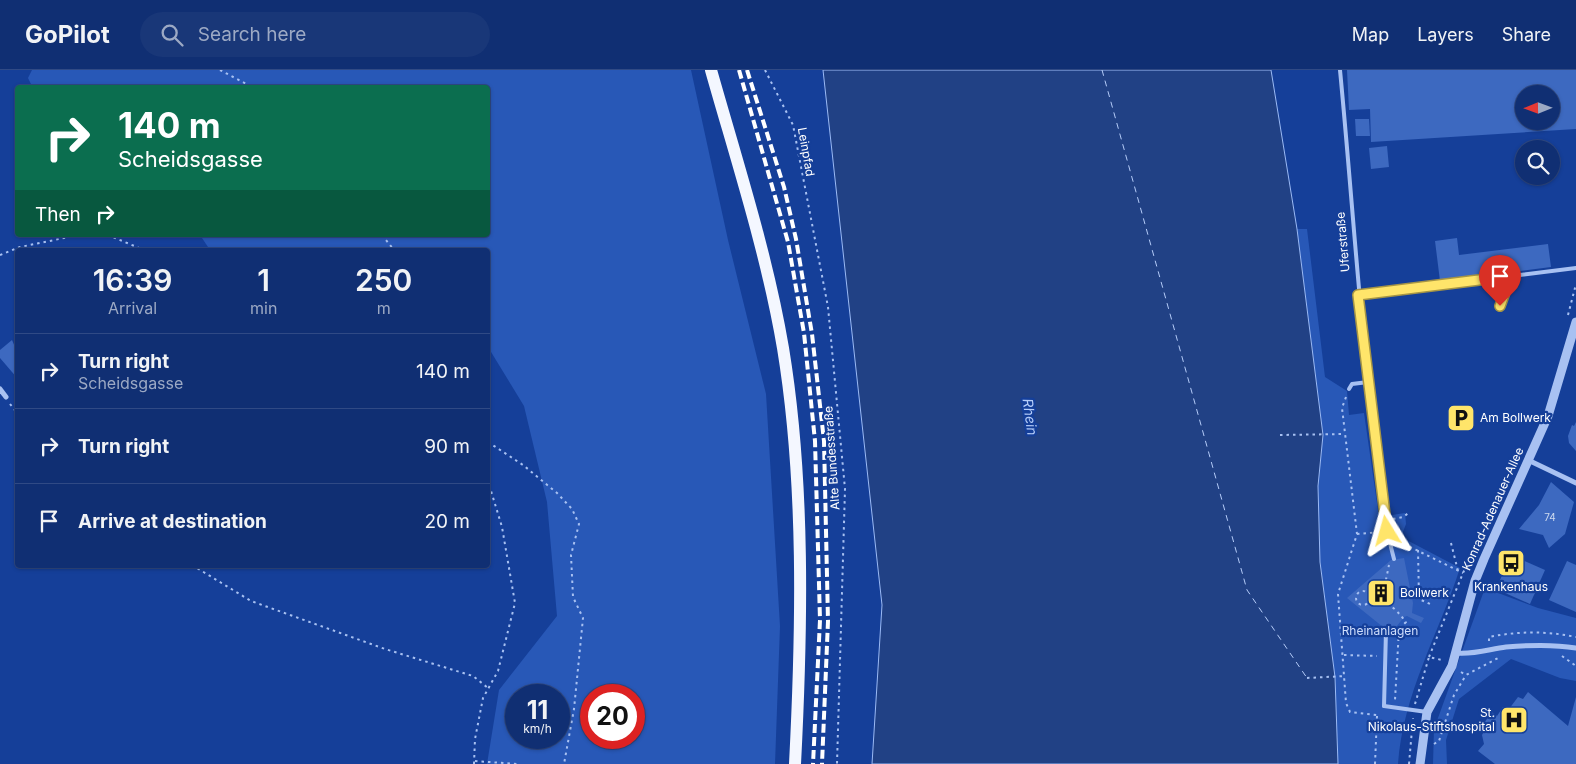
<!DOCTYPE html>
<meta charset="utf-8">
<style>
:root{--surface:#102f73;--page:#193778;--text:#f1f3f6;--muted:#9ca9c4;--line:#304a85}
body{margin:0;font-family:Inter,sans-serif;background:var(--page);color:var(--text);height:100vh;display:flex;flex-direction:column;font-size:19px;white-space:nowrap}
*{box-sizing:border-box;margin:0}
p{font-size:16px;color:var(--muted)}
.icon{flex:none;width:28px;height:28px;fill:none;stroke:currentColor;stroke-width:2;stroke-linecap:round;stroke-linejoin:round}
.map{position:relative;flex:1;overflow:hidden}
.sheet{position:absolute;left:15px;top:178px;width:475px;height:320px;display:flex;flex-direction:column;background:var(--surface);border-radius:5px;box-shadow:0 1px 4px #0004,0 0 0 1px var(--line)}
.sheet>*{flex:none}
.guide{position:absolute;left:15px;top:15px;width:475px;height:152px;border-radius:5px;box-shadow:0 1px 4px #0004,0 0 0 1px var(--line);background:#0b6e4f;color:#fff;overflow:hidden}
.needle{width:32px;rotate:269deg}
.tools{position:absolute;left:1515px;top:15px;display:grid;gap:10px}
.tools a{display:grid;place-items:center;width:45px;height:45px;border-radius:50%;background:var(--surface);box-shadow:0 1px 4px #0004,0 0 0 1px var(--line);font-size:25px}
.speed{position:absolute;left:505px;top:614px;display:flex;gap:10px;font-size:25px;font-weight:700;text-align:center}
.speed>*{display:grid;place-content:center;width:65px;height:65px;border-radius:50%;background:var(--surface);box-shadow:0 1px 4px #0004,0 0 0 1px var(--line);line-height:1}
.speed small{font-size:12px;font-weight:400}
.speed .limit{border:8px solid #d22;background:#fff;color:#111}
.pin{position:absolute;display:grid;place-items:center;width:42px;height:42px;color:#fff;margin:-51px -21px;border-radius:50% 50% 50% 0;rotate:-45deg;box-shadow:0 0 5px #0007}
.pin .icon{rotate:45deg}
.me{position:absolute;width:55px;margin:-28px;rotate:352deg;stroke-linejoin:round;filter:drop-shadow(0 0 4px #0008)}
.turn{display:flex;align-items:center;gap:18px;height:105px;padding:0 20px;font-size:22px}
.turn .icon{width:65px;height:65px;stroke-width:2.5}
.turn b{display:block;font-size:35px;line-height:42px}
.then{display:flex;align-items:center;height:48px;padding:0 20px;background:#0003;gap:10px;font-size:19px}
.eta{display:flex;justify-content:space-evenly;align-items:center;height:85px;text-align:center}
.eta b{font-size:30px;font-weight:600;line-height:35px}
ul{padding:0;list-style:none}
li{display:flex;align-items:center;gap:15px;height:75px;padding:0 20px;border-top:1px solid var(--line)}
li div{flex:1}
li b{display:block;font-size:19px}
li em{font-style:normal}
header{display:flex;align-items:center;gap:30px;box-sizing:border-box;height:70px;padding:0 25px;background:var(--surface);border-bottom:1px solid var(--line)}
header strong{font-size:24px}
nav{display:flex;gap:28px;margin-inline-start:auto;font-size:18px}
.search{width:350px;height:45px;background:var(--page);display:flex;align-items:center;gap:12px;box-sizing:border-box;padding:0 18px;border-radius:28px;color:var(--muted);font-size:19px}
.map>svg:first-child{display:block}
.green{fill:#2858b7;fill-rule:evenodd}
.water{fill:#214185;stroke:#9bbaf5}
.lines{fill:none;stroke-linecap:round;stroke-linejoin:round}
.ferry{stroke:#b5ccf9;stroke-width:1;stroke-dasharray:6 5;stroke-linecap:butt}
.building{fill:#3d69c0;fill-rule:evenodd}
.path{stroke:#a8c1f2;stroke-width:2;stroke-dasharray:2.5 4;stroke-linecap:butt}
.service{stroke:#a8c1f2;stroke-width:4}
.minor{stroke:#a8c1f2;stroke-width:5}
.tertiary{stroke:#a8c1f2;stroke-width:9}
.primary{stroke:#f4f7ff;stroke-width:12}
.rail{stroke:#fff;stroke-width:4;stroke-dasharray:9 4;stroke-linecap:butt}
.route-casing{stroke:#a69545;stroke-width:12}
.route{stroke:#ffe56a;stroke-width:9}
.labels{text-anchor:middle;stroke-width:4.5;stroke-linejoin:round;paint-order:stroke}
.number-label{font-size:10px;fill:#cedaef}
.street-label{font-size:12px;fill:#fff;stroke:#153f99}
.poi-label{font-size:12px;fill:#fff;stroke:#153f99;text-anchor:start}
.park-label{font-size:12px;fill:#d0dffd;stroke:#153f99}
.water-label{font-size:14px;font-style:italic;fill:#b5ccf9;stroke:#153f99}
</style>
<header>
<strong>GoPilot</strong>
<div class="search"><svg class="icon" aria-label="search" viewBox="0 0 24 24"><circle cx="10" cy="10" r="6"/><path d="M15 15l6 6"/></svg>Search here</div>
<nav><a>Map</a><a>Layers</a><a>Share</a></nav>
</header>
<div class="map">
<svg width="1576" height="694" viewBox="0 0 1576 694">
<rect width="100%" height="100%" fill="#153f99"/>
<g class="green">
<path d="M32,0H691L728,170L766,324L780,556L775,694H487L499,620L557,546L547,432L524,336L488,277V180H210L200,165H488V18H33L28,8ZM516,625H559V668H516ZM591,625H634V668H591Z"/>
<path d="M1297,159H1307L1325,307L1347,321L1349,345L1364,343L1379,447L1405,443L1406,454L1401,467L1460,498C1439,563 1403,624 1398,694H1338L1335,607L1320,492L1318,416L1323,365Z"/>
<path d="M1485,518L1538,538L1576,548V611L1560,608L1511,589L1459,629L1446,670L1447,694H1433L1434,659Z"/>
</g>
<path class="water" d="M823,0H1271L1297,159L1323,365L1318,416L1320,492L1335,607L1338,694H872L882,535Z"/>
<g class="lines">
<path class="ferry" d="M1102,0L1247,520L1307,608"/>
</g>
<g class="building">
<path d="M1347,0H1576V59L1371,72L1370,39L1349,40ZM1524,24H1551V51H1524Z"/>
<path d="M1355,49H1369L1370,66H1356Z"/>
<path d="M1387,76L1389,97L1371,99L1369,78Z"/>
<path d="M1457,168L1459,185L1548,174L1551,197L1440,211L1435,171Z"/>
<path d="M12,270L18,284V309L0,288V280Z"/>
<path d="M1576,352V381L1569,373L1568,366L1572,355L1574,356Z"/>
<path d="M1551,412L1574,432L1565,464L1549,478L1543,465L1519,459L1539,435Z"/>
<path d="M1511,485L1545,500L1530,534L1496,519Z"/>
<path d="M1404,488L1413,533L1412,543L1424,548L1421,553L1407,546L1404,547L1393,561H1383V557L1347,528L1391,490Z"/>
<path d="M1567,491L1576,495V542L1549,530Z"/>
<path d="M1528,622L1568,656L1576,627V694H1495L1478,681L1484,674L1482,665L1487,656L1484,653L1492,642L1497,646L1503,637L1509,639L1518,627L1523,629Z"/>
</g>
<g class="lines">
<g class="path">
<path d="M220,0L254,18"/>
<path d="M765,0L793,55L828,237L845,419L837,694"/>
<path d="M101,165H108L144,180"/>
<path d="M382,165L394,180"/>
<path d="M0,185L20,177L79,165"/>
<path d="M1568,245L1576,214"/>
<path d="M1346,327L1342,338L1357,464L1338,524L1346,633L1350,642L1377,645"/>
<path d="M10,334L18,344"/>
<path d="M1280,365L1345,364"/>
<path d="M488,372L523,395L557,423L572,439L579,454L571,485L573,527L583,548L574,639L564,694"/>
<path d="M1393,449L1403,447L1410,442"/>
<path d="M1357,464L1380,462"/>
<path d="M1398,471L1463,503"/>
<path d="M1451,473L1458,501"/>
<path d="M1418,480L1419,529L1430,534"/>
<path d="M192,495L251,531L385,579L473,606L488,618"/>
<circle cx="1363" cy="528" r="7"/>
<path d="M1369,528C1387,530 1395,538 1406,552L1399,559L1395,630"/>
<path d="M1382,529L1389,495"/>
<path d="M1489,571V567C1518,561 1547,561 1576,567"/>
<path d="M1344,585L1377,586"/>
<path d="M1562,586L1576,596"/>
<path d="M1429,587L1463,503L1503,419"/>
<path d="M1461,602L1466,605L1500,587"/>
<path d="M1307,608L1345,606"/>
<path d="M1415,634L1429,587L1442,590"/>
<path d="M1434,674L1439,671L1454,625L1466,605"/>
<path d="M475,691L517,694"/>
<path d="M474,694L475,669L483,628L498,601L515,533L502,457L488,411"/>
<path d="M1375,694L1377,646"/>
<path d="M1409,694L1413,648"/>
</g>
<g class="service">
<path d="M1340,0C1350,104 1357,209 1368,313C1374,372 1379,433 1394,489"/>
<path d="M1357,225L1576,198"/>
<path d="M1500,236L1511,206"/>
<path d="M1349,319L1352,314L1368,312"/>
<path d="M1384,636L1386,561"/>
<path d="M1384,636L1427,642"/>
</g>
<g class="minor">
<path d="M0,319L6,327"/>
<path d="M1528,390L1576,413"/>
<path d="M1456,583C1473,585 1490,579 1506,577C1530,575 1552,574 1576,578"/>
</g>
<path class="tertiary" d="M1420,694L1427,642L1452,596L1475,511L1484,489L1548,346L1576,252"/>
<path class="primary" d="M711,0C737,92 767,184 783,278C805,412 802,559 795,694"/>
<g class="rail">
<path d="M739,0L788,172L804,263L815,371L820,550L813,694"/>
<path d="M747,0L784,117L796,169L812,264L824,371L828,551L822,694"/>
</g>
</g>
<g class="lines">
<defs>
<path id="route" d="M1387,461L1358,225L1511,206L1500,236"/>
</defs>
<use href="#route" class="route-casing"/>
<use href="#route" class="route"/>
</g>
<defs>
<symbol id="parking-square" viewBox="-11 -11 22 22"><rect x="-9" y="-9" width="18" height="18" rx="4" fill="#ffe56a" stroke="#153f99"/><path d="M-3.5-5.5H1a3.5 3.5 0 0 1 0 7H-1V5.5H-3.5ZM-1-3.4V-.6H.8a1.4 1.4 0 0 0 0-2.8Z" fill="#111"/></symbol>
<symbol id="bus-square" viewBox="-11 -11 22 22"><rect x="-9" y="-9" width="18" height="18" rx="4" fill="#ffe56a" stroke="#153f99"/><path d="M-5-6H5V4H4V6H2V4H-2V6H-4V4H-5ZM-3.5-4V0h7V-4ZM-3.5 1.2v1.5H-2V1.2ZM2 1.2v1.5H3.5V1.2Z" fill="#111"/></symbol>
<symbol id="building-square" viewBox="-11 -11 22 22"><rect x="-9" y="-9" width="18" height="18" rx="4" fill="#ffe56a" stroke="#153f99"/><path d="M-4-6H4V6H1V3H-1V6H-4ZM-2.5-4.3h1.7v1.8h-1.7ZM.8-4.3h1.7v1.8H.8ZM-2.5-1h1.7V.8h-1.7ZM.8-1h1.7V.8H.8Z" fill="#111"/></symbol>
<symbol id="hospital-square" viewBox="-11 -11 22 22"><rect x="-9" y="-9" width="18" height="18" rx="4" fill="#ffe56a" stroke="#153f99"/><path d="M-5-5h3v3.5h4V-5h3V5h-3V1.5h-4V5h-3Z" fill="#111"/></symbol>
</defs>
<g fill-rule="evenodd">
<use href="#parking-square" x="1445" y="332" width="32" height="32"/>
<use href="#bus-square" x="1495" y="477" width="32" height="32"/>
<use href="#building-square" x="1365" y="507" width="32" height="32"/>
<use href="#hospital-square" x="1498" y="634" width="32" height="32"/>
</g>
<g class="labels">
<g class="number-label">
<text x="1550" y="451">74</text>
</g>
<g class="street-label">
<text transform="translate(806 82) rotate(80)" y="4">Leinpfad</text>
<text transform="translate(1343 172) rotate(-95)" y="4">Uferstraße</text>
<text transform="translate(832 388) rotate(-94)" y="4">Alte Bundesstraße</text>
<text transform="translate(1493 439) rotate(-66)" y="4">Konrad-Adenauer-Allee</text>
</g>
<g class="poi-label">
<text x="1480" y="352">Am Bollwerk</text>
<text x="1511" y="521" text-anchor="middle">Krankenhaus</text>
<text x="1400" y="527">Bollwerk</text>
<text x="1495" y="647" text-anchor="end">St.<tspan x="1495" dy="14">Nikolaus-Stiftshospital</tspan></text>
</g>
<g class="park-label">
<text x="1380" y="565">Rheinanlagen</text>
</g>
<g class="water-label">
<text transform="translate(1030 347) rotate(82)" y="5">Rhein</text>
</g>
</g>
</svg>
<div class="tools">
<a><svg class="needle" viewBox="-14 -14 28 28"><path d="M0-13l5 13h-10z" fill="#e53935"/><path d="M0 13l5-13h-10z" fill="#9ca9c4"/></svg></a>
<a><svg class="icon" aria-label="search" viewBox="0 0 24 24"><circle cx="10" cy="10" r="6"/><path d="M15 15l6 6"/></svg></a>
</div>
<div class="speed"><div>11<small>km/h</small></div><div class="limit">20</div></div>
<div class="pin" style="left:1500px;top:236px;background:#d93025"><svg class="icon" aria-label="arrive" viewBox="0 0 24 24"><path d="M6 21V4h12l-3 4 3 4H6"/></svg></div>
<svg class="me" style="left:1387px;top:461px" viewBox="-20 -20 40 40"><path d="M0-17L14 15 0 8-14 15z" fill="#ffe56a" stroke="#fff" stroke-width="4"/></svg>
<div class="guide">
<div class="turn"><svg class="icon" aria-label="right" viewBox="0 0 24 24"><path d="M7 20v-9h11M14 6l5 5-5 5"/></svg><div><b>140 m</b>Scheidsgasse</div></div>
<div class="then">Then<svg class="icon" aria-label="right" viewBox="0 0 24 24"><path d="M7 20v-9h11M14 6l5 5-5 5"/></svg></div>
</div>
<section class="sheet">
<div class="eta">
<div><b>16:39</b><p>Arrival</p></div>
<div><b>1</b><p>min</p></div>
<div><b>250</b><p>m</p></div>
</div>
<ul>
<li><svg class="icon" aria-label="right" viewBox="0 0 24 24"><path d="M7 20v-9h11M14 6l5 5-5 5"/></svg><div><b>Turn right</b><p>Scheidsgasse</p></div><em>140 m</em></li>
<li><svg class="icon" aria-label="right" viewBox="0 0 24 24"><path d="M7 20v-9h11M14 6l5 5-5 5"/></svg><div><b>Turn right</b></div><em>90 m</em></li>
<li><svg class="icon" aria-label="arrive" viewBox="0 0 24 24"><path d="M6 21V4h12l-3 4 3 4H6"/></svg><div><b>Arrive at destination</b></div><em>20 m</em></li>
</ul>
</section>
</div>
